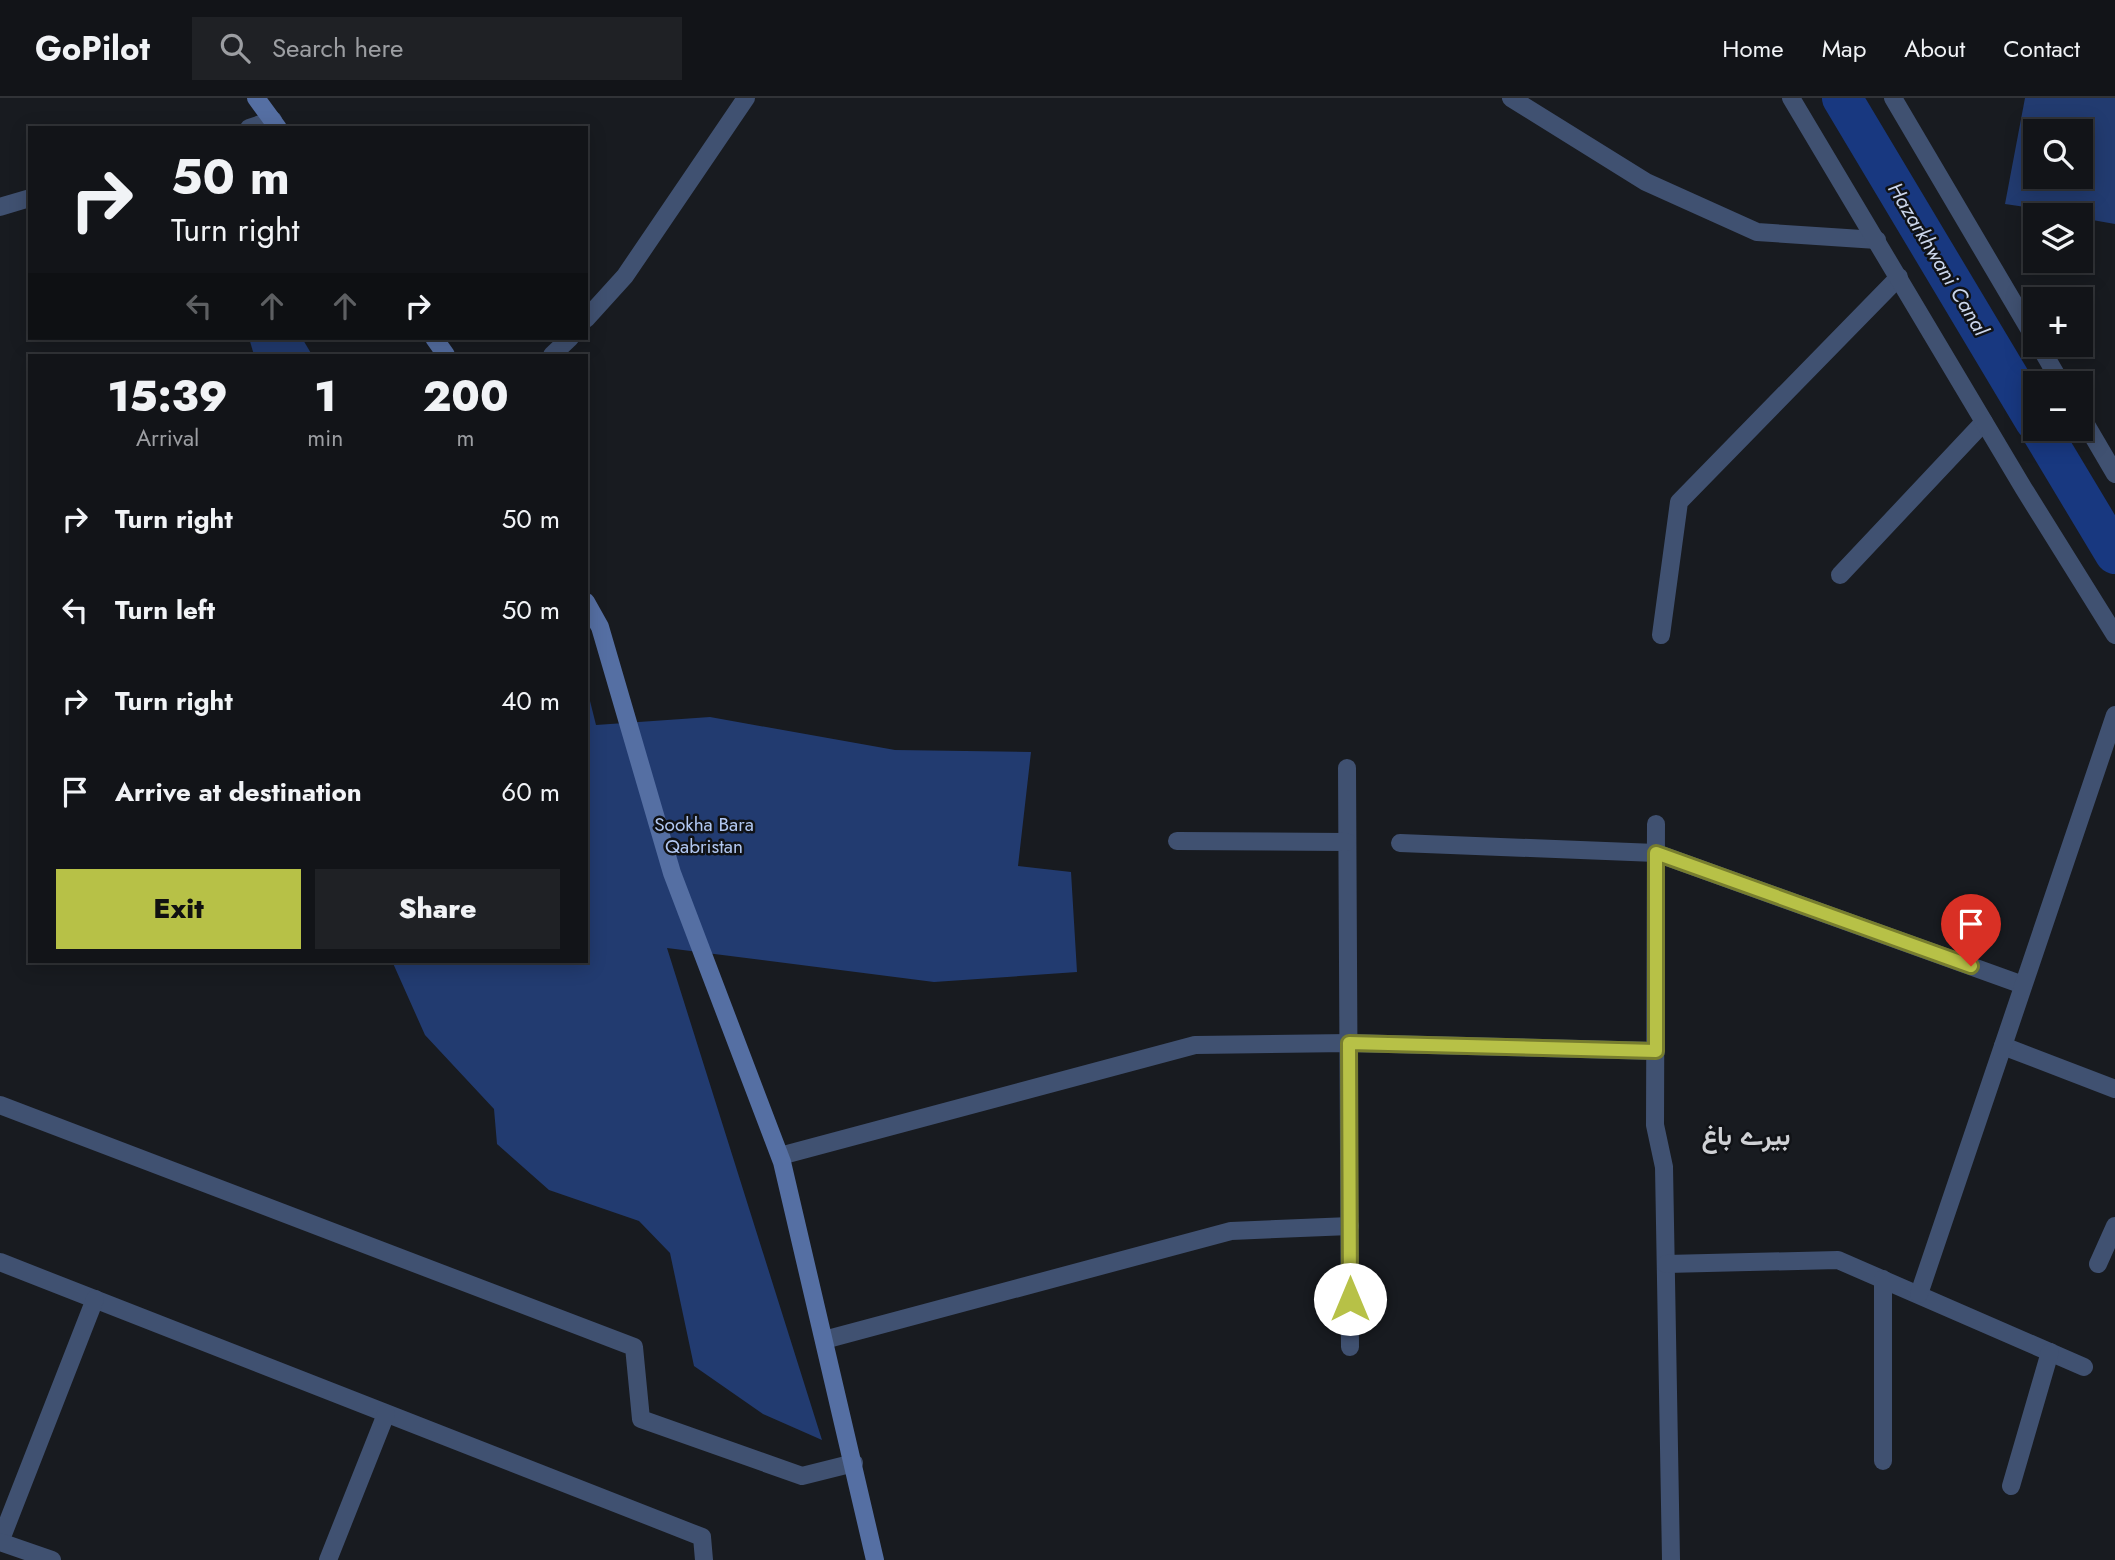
<!DOCTYPE html>
<meta charset="utf-8">
<style>
:root{--surface:#121418;--page:#1f2125;--text:#f1f3f6;--muted:#9c9ea2;--line:#313337;--accent:#b7c147}
body{margin:0;font-family:Jost,Vazirmatn,sans-serif;background:var(--page);color:var(--text);height:100vh;display:flex;flex-direction:column;font-size:26px;white-space:nowrap}
*{box-sizing:border-box;margin:0}
p{font-size:23px;color:var(--muted)}
.icon{flex:none;width:38px;height:38px;fill:none;stroke:currentColor;stroke-width:2;stroke-linecap:round;stroke-linejoin:round}
.map{position:relative;flex:1;overflow:hidden}
.panel{position:absolute;left:28px;top:256px;width:560px;height:609px;display:flex;flex-direction:column;background:var(--surface);border-radius:0px;box-shadow:0 4px 18px #0003,0 0 0 2px var(--line)}
.panel>*{flex:none}
.guide{position:absolute;left:28px;top:28px;width:560px;height:214px;border-radius:0px;box-shadow:0 4px 18px #0003,0 0 0 2px var(--line);background:#121418;color:var(--text);overflow:hidden}
.controls{position:absolute;left:2023px;top:21px;display:grid;gap:14px}
.controls a{display:grid;place-items:center;width:70px;height:70px;border-radius:0px;background:var(--surface);box-shadow:0 4px 18px #0003,0 0 0 2px var(--line);font-size:35px}
.pin{position:absolute;display:grid;place-items:center;width:60px;height:60px;color:#fff;margin:-72px -30px;border-radius:50% 50% 50% 0;rotate:-45deg;box-shadow:0 0 7px #0007}
.pin .icon{rotate:45deg}
.me{position:absolute;width:77px;margin:-38px;rotate:0deg;stroke-linejoin:round;filter:drop-shadow(0 0 5px #0008)}
.turn{display:flex;align-items:center;gap:24px;height:147px;padding:0 28px;font-size:32px}
.turn .icon{width:91px;height:91px;stroke-width:2.5}
.turn b{display:block;font-size:49px;line-height:60px}
.lanes{display:flex;align-items:center;height:66px;padding:0 28px;background:#0003;justify-content:center;gap:35px;direction:ltr}
.lanes .off{opacity:.35}
.eta{display:flex;justify-content:space-evenly;align-items:center;height:119px;text-align:center}
.eta b{font-size:42px;font-weight:800;line-height:49px}
.primary-button{display:flex;gap:14px;margin-top:auto;padding:14px 28px}
.primary-button a{flex:1;height:80px;border-radius:0px;background:var(--accent);color:#111;font-size:28px;font-weight:800;line-height:80px;text-align:center}
.primary-button a+a{background:var(--page);color:var(--text)}
ul{padding:0;list-style:none}
li{display:flex;align-items:center;gap:21px;height:91px;padding:0 28px}
li div{flex:1}
li b{display:block;font-size:26px}
li em{font-style:normal}
header{display:flex;align-items:center;gap:42px;box-sizing:border-box;height:98px;padding:0 35px;background:var(--surface);border-bottom:2px solid var(--line)}
header strong{font-size:33px}
nav{display:flex;gap:38px;margin-inline-start:auto;font-size:24px}
.search{width:490px;height:63px;background:var(--page);display:flex;align-items:center;gap:18px;box-sizing:border-box;padding:0 24px;border-radius:0px;color:var(--muted);font-size:26px}
.map>svg:first-child{display:block}
.green{fill:#223b70;fill-rule:evenodd}
.lines{fill:none;stroke-linecap:round;stroke-linejoin:round}
.canal{stroke:#183880;stroke-width:40}
.service{stroke:#405171;stroke-width:18}
.minor{stroke:#405171;stroke-width:18}
.secondary{stroke:#556fa3;stroke-width:18}
.route-casing{stroke:#777d2e;stroke-width:18}
.route{stroke:#b7c147;stroke-width:12}
.labels{text-anchor:middle;stroke-width:5;stroke-linejoin:round;paint-order:stroke}
.park-label{font-size:19px;fill:#b2c8f2;stroke:#101216}
.water-label{font-size:21px;font-style:italic;fill:#cbd6eb;stroke:#101216}
.district-label{font-size:26px;font-weight:bold;fill:#cfd1d5;stroke:#101216}
</style>
<header>
<strong>GoPilot</strong>
<div class="search"><svg class="icon" aria-label="search" viewBox="0 0 24 24"><circle cx="10" cy="10" r="6"/><path d="M15 15l6 6"/></svg>Search here</div>
<nav><a>Home</a><a>Map</a><a>About</a><a>Contact</a></nav>
</header>
<div class="map">
<svg width="2115" height="1462" viewBox="0 0 2115 1462">
<rect width="100%" height="100%" fill="#181b20"/>
<g class="green">
<path d="M2025,0H2115V126L2081,120V117L2005,106ZM2035,33H2081V79H2035Z"/>
<path d="M249,240H302L312,257H254Z"/>
<path d="M586,587L596,627L710,619L895,652L1031,654L1018,768L1071,774L1077,874L934,884L667,850L822,1342L763,1316L694,1268L670,1155L639,1123L549,1092L497,1046L494,1011L425,937L392,863H586Z"/>
</g>
<g class="lines">
<g class="canal">
<path d="M1842,0L2035,323"/>
<path d="M2040,331L2115,456"/>
</g>
<g class="service">
<path d="M249,30L273,22"/>
<path d="M0,109L30,100"/>
<path d="M1840,477L1984,324"/>
<path d="M1661,537L1679,404L1899,179"/>
<path d="M0,1007L634,1249L641,1321L802,1378L854,1365"/>
<path d="M824,1242L1231,1133L1350,1128"/>
</g>
<g class="minor">
<path d="M1511,0L1646,84L1757,134L1877,142"/>
<path d="M1791,0L2024,391L2115,537"/>
<path d="M1893,0L2035,241"/>
<path d="M586,221L625,178L746,0"/>
<path d="M2039,247L2061,285"/>
<path d="M552,257L570,240"/>
<path d="M2081,318L2115,376"/>
<path d="M1347,670L1350,1249"/>
<path d="M1656,726L1655,1027L1664,1069L1671,1462"/>
<path d="M1177,743L1347,744"/>
<path d="M1400,745L1656,755L2023,887"/>
<path d="M2003,948L2115,991"/>
<path d="M780,1058L1195,947L1349,945L1656,953"/>
<path d="M0,1164L702,1439L704,1462"/>
<path d="M1666,1166L1838,1162L2084,1269"/>
<path d="M2098,1166L2115,1128"/>
<path d="M1883,1181V1363"/>
<path d="M1919,1196L2115,617"/>
<path d="M2011,1388L2050,1254"/>
<path d="M0,1444L95,1201"/>
<path d="M0,1444L52,1462"/>
<path d="M328,1462L386,1316"/>
</g>
<g class="secondary">
<path d="M256,0L278,30"/>
<path d="M434,240L446,257"/>
<path d="M586,504L600,529L672,775L782,1064L875,1462"/>
</g>
</g>
<g class="lines">
<defs>
<path id="route" d="M1350,1201L1349,945L1656,953V755L1971,868"/>
</defs>
<use href="#route" class="route-casing"/>
<use href="#route" class="route"/>
</g>
<g class="labels">
<g class="park-label">
<text x="704" y="733">Sookha Bara<tspan x="704" dy="22">Qabristan</tspan></text>
</g>
<g class="water-label">
<text transform="translate(1938 161) rotate(59)" y="7">Hazarkhwani Canal</text>
</g>
<g class="district-label">
<text x="1746" y="1047">بیرے باغ</text>
</g>
</g>
</svg>
<div class="controls">
<a><svg class="icon" aria-label="search" viewBox="0 0 24 24"><circle cx="10" cy="10" r="6"/><path d="M15 15l6 6"/></svg></a>
<a><svg class="icon" aria-label="layers" viewBox="0 0 24 24"><path d="M12 4l9 5-9 5-9-5zM3 14l9 5 9-5"/></svg></a>
<a>+</a>
<a>−</a>
</div>
<div class="pin" style="left:1971px;top:868px;background:#d93025"><svg class="icon" aria-label="arrive" viewBox="0 0 24 24"><path d="M6 21V4h12l-3 4 3 4H6"/></svg></div>
<svg class="me" style="left:1350px;top:1201px" viewBox="-20 -20 40 40"><circle r="19" fill="#fff"/><path d="M0-13L10 11 0 6-10 11z" fill="#b7c147"/></svg>
<div class="guide">
<div class="turn"><svg class="icon" aria-label="right" viewBox="0 0 24 24"><path d="M7 20v-9h11M14 6l5 5-5 5"/></svg><div><b>50 m</b>Turn right</div></div>
<div class="lanes"><svg class="icon off" aria-label="left" viewBox="0 0 24 24"><path d="M17 20v-9H6M10 6l-5 5 5 5"/></svg><svg class="icon off" aria-label="ahead" viewBox="0 0 24 24"><path d="M12 20V5M6 11l6-6 6 6"/></svg><svg class="icon off" aria-label="ahead" viewBox="0 0 24 24"><path d="M12 20V5M6 11l6-6 6 6"/></svg><svg class="icon" aria-label="right" viewBox="0 0 24 24"><path d="M7 20v-9h11M14 6l5 5-5 5"/></svg></div>
</div>
<section class="panel">
<div class="eta">
<div><b>15:39</b><p>Arrival</p></div>
<div><b>1</b><p>min</p></div>
<div><b>200</b><p>m</p></div>
</div>
<ul>
<li><svg class="icon" aria-label="right" viewBox="0 0 24 24"><path d="M7 20v-9h11M14 6l5 5-5 5"/></svg><div><b>Turn right</b></div><em>50 m</em></li>
<li><svg class="icon" aria-label="left" viewBox="0 0 24 24"><path d="M17 20v-9H6M10 6l-5 5 5 5"/></svg><div><b>Turn left</b></div><em>50 m</em></li>
<li><svg class="icon" aria-label="right" viewBox="0 0 24 24"><path d="M7 20v-9h11M14 6l5 5-5 5"/></svg><div><b>Turn right</b></div><em>40 m</em></li>
<li><svg class="icon" aria-label="arrive" viewBox="0 0 24 24"><path d="M6 21V4h12l-3 4 3 4H6"/></svg><div><b>Arrive at destination</b></div><em>60 m</em></li>
</ul>
<div class="primary-button"><a>Exit</a><a>Share</a></div>
</section>
</div>
